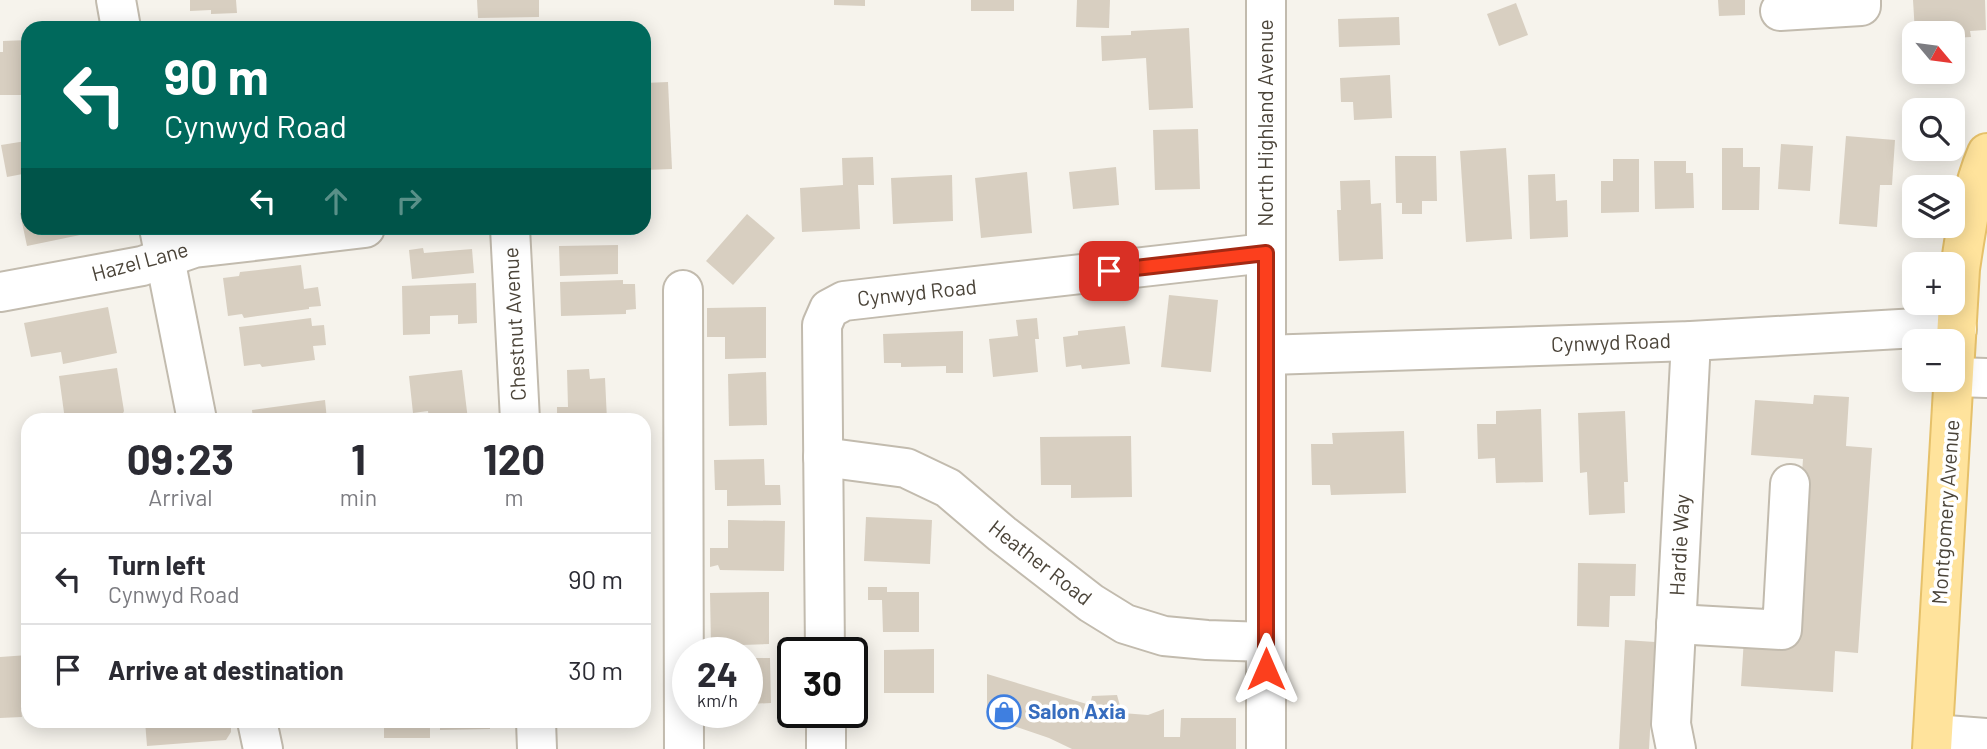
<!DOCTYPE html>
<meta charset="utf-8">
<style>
:root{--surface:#fff;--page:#f7f7f7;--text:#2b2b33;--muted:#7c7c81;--line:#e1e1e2}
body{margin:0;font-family:Barlow,sans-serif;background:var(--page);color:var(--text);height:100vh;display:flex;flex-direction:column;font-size:26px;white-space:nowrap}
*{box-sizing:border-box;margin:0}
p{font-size:23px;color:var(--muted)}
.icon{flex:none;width:38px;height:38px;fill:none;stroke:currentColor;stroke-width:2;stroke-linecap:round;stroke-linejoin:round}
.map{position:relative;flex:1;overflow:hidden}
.panel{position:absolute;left:21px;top:413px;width:630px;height:315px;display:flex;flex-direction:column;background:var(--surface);border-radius:21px;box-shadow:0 4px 18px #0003}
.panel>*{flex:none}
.banner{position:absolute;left:21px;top:21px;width:630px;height:214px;border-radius:21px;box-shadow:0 4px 18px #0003;background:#00695c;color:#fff;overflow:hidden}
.needle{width:46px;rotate:119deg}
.controls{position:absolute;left:1902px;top:21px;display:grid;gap:14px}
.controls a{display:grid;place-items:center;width:63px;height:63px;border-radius:14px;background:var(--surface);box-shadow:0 4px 18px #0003;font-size:35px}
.speed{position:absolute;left:672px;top:637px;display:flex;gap:14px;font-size:35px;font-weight:700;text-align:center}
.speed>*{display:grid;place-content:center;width:91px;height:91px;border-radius:50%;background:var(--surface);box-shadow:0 4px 18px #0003;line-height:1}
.speed small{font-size:18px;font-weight:400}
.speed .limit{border:4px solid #111;border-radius:10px;background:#fff;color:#111}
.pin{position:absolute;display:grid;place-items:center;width:60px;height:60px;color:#fff;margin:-30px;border-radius:14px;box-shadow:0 4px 10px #0006}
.me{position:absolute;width:77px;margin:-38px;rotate:0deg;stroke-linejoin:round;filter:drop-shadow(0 0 5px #0008)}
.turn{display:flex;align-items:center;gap:24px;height:147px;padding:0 28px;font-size:32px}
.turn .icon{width:91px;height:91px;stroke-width:2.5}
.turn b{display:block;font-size:49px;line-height:60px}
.lanes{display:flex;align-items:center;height:66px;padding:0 28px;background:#0003;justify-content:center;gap:35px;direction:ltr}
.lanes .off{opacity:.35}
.eta{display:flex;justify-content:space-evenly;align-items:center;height:119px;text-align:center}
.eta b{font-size:42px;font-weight:700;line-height:49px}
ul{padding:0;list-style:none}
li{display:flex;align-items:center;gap:21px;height:91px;padding:0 28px;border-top:2px solid var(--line)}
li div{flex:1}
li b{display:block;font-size:26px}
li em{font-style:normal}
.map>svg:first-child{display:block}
.building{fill:#d8cfc1}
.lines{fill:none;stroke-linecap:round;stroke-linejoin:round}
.minor-casing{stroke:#c2bbae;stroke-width:42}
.major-casing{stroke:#e6c16a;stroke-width:42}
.minor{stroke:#fff;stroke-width:38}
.major{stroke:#ffe39c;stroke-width:38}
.route-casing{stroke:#a42913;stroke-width:18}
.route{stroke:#fc3f1d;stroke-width:12}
.labels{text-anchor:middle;stroke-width:7;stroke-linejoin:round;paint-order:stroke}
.street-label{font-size:21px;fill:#4b4439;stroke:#fff}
.shop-label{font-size:21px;font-weight:bold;fill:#366cbe;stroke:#fff;text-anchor:start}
</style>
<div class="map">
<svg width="1987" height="749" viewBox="0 0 1987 749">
<rect width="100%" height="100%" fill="#f6f3ec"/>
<g class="building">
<path d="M190,0H236L237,13L211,14V10L190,11Z"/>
<path d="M477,0H539V17L478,18Z"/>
<path d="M834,0H865V6L834,5Z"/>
<rect x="971" y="0" width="43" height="11"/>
<path d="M1077,0H1110L1109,28L1076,27Z"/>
<path d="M1718,0H1745V15L1719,16Z"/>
<path d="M1913,0H1985L1986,30L1970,31L1971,37L1953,38V33H1915Z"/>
<path d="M1516,3L1528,35L1499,46L1487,14Z"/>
<path d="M1399,17L1400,45L1339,47L1338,19Z"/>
<path d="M1189,28L1193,108L1149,110L1146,58L1102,61L1101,36L1131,35V31Z"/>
<path d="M28,40V95H0V52H3V41Z"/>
<path d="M1390,75L1392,118L1354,120L1353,102H1341L1340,78Z"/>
<path d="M668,82L672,169L644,170V83Z"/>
<path d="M28,129V173L7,177L1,145L26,141L24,130Z"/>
<path d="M1198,129L1200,189L1155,190L1153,130Z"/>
<path d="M1846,136L1895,140L1892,185H1880L1877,227L1839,224Z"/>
<path d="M1781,144L1813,146L1810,191L1778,189Z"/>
<path d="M1506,148L1512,239L1466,242L1460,151Z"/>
<path d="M1722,148H1743V167H1760L1759,210H1722Z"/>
<path d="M1395,156H1436L1437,201H1422V214H1402V203H1396Z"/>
<path d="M873,157L874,185H858L860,229L802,232L800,188L843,185L842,158Z"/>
<path d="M1613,159H1639V212L1601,213V181H1613Z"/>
<path d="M1654,161H1686V173H1693L1694,208L1655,209Z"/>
<path d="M1116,167L1119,205L1073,209L1069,172Z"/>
<path d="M1027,172L1032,233L981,238L975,178Z"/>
<path d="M1555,174L1556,201L1567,200L1568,237L1530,239L1528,175Z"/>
<path d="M952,175L953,221L893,224L891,178Z"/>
<path d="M1370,180L1371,204L1381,203L1383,259L1339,261L1337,210H1341L1340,181Z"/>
<path d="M28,211V228L109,229L27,246L20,213Z"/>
<path d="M747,214L775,238L733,285L706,261Z"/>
<path d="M618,245V274L560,276L559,246Z"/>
<path d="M423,248L424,253L472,249L474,273L412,279L409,250Z"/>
<path d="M301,265L304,289L318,287L321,306L309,307V309L244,318L242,314L228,316L223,278L239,276L240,272Z"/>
<path d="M623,280V284H635L636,309L626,310V314L561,316L560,282Z"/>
<path d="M476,283L477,323L458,324V315L430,316V334L403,335L402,286Z"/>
<path d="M1169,295L1218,300L1211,372L1161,367Z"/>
<path d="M108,307L117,353L63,364L61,352L31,357L24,323Z"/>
<path d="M766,307V358L725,359V337H707V308Z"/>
<path d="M311,318L312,326L324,325L326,345L313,346L315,360L262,367L260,364L244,366L239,327Z"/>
<path d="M1037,318L1039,339H1035L1038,372L993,377L989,339L1018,336L1016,320Z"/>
<path d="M1125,326L1130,364L1082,369L1081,365L1066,367L1063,337L1078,335V331Z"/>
<path d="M963,331V373H946V366L901,367V363H884L883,334Z"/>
<path d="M117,368L124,411L120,420H65L59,376Z"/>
<path d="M589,369L590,379L605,378L607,420H557V407H568L567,370Z"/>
<path d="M462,370L468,420H429L428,411L413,413L409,376Z"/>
<path d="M766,372L767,425L729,426L728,374Z"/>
<path d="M1814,395L1849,397L1846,446L1872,448L1858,653L1835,651L1833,692L1741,686L1744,638L1790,641L1803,459L1751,455L1755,400L1813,404Z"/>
<path d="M325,400L327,420H253L252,410Z"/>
<path d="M1541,409L1543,482L1496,483L1495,458L1478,459L1477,424H1496V411Z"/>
<path d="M1625,411L1628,482H1624L1625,513L1589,515L1587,472L1580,473L1578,413Z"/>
<path d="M1404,431L1406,493L1331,495L1330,485H1312L1311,444H1333L1332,433Z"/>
<path d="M1131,436L1132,497L1071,498V485H1041L1040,437Z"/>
<path d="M764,459L765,485H780L781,505L727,506V490H715L714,460Z"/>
<path d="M866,517L932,520L930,564L864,561Z"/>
<path d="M728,520L785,521L784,571L720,570L718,565L710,567V548H728Z"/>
<path d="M1578,563L1636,564L1635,596H1610L1609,627L1577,626Z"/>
<path d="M868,587H887V592H919V632H883L882,600H868Z"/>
<path d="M769,592V644L711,646L710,593Z"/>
<path d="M644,598H647L651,706L644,707Z"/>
<path d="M1625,640L1655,642L1649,749H1619Z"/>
<path d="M934,649V693H884V650Z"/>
<path d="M28,655V716H26L25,708L21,709L22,717L0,718V657Z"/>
<path d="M747,658H770L771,703L747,704Z"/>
<path d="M987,674L1090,705L1092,696L1117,695L1122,713L1148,715L1164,709V737H1180L1181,718H1236V749H1072L1049,738L999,721L987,713Z"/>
<path d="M145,721H231V732L226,740L147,746Z"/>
<rect x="384" y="721" width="46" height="17"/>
<path d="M440,721H490V729L440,730Z"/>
</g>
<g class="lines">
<defs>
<g id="minor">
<path d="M116,0L121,28"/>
<path d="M1780,11L1861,6V0"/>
<path d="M159,228L197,420"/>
<path d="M510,228L520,420"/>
<path d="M683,290L684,749"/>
<path d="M0,292L142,266L194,248L365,228"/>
<path d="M1266,355L1691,341L1917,328L1957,329"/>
<path d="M1955,377L1987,378"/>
<path d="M823,457L906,468L948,488L1002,534L1091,603L1125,624L1164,636L1207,640L1266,642"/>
<path d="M1676,624L1782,630L1790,484"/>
<path d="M825,653L822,325L829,309L844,301L1266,253"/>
<path d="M826,712V749"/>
<path d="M257,721L263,749"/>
<path d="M536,721L537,749"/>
<path d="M1933,734L1987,738"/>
<path d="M1266,749V0"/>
<path d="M1676,749L1671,724L1691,341"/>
</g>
<path id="major" d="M1932,749L1960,269C1966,229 1971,191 1987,153"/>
</defs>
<use href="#minor" class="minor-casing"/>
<use href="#major" class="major-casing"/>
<use href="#minor" class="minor"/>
<use href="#major" class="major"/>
</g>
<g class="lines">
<defs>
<path id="route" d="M1109,271L1266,253V669"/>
</defs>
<use href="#route" class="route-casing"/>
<use href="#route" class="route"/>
</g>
<defs>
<symbol id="shop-ring" viewBox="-11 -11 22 22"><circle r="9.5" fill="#fff" stroke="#3f7fe0" stroke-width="1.5"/><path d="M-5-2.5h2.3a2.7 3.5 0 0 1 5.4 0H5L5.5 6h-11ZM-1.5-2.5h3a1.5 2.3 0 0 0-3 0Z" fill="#3f7fe0"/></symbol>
</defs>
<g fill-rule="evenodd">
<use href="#shop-ring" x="985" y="693" width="38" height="38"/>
</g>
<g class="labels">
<g class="street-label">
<text transform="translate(1266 123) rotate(-90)" y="7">North Highland Avenue</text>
<text transform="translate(140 262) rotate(-15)" y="7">Hazel Lane</text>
<text transform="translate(917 293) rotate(-6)" y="7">Cynwyd Road</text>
<text transform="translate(515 324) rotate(-93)" y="7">Chestnut Avenue</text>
<text transform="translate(1611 343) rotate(-2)" y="7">Cynwyd Road</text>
<text transform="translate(1946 512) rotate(-86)" y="7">Montgomery Avenue</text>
<text transform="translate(1680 545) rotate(-87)" y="7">Hardie Way</text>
<text transform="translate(1040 563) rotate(38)" y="7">Heather Road</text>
</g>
<g class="shop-label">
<text x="1028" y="719">Salon Axia</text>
</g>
</g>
</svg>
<div class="controls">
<a><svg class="needle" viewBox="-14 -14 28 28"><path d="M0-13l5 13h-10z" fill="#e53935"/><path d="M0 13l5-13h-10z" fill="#7c7c81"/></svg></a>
<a><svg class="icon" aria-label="search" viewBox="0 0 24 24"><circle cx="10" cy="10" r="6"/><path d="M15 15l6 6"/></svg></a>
<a><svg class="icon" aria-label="layers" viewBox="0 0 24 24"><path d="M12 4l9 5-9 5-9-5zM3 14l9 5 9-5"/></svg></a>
<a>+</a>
<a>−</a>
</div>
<div class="speed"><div>24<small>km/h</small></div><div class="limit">30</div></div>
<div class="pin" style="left:1109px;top:271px;background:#d93025"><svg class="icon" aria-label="arrive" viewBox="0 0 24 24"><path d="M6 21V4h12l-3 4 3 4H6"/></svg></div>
<svg class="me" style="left:1266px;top:669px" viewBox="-20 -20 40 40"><path d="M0-17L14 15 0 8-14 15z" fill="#fc3f1d" stroke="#fff" stroke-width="4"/></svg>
<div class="banner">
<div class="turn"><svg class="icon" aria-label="left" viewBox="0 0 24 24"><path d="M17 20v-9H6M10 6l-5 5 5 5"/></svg><div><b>90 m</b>Cynwyd Road</div></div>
<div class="lanes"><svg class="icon" aria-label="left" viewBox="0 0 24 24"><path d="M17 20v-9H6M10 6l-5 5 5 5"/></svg><svg class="icon off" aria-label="ahead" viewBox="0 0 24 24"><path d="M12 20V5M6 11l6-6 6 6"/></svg><svg class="icon off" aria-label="right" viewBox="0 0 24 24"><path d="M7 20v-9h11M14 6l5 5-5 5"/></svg></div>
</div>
<section class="panel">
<div class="eta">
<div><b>09:23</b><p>Arrival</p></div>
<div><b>1</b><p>min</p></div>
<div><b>120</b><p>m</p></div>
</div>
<ul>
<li><svg class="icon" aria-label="left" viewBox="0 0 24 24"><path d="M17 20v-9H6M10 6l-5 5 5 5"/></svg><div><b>Turn left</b><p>Cynwyd Road</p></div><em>90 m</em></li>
<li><svg class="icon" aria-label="arrive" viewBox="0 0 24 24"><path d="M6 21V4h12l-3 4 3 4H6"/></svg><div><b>Arrive at destination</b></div><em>30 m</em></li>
</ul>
</section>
</div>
